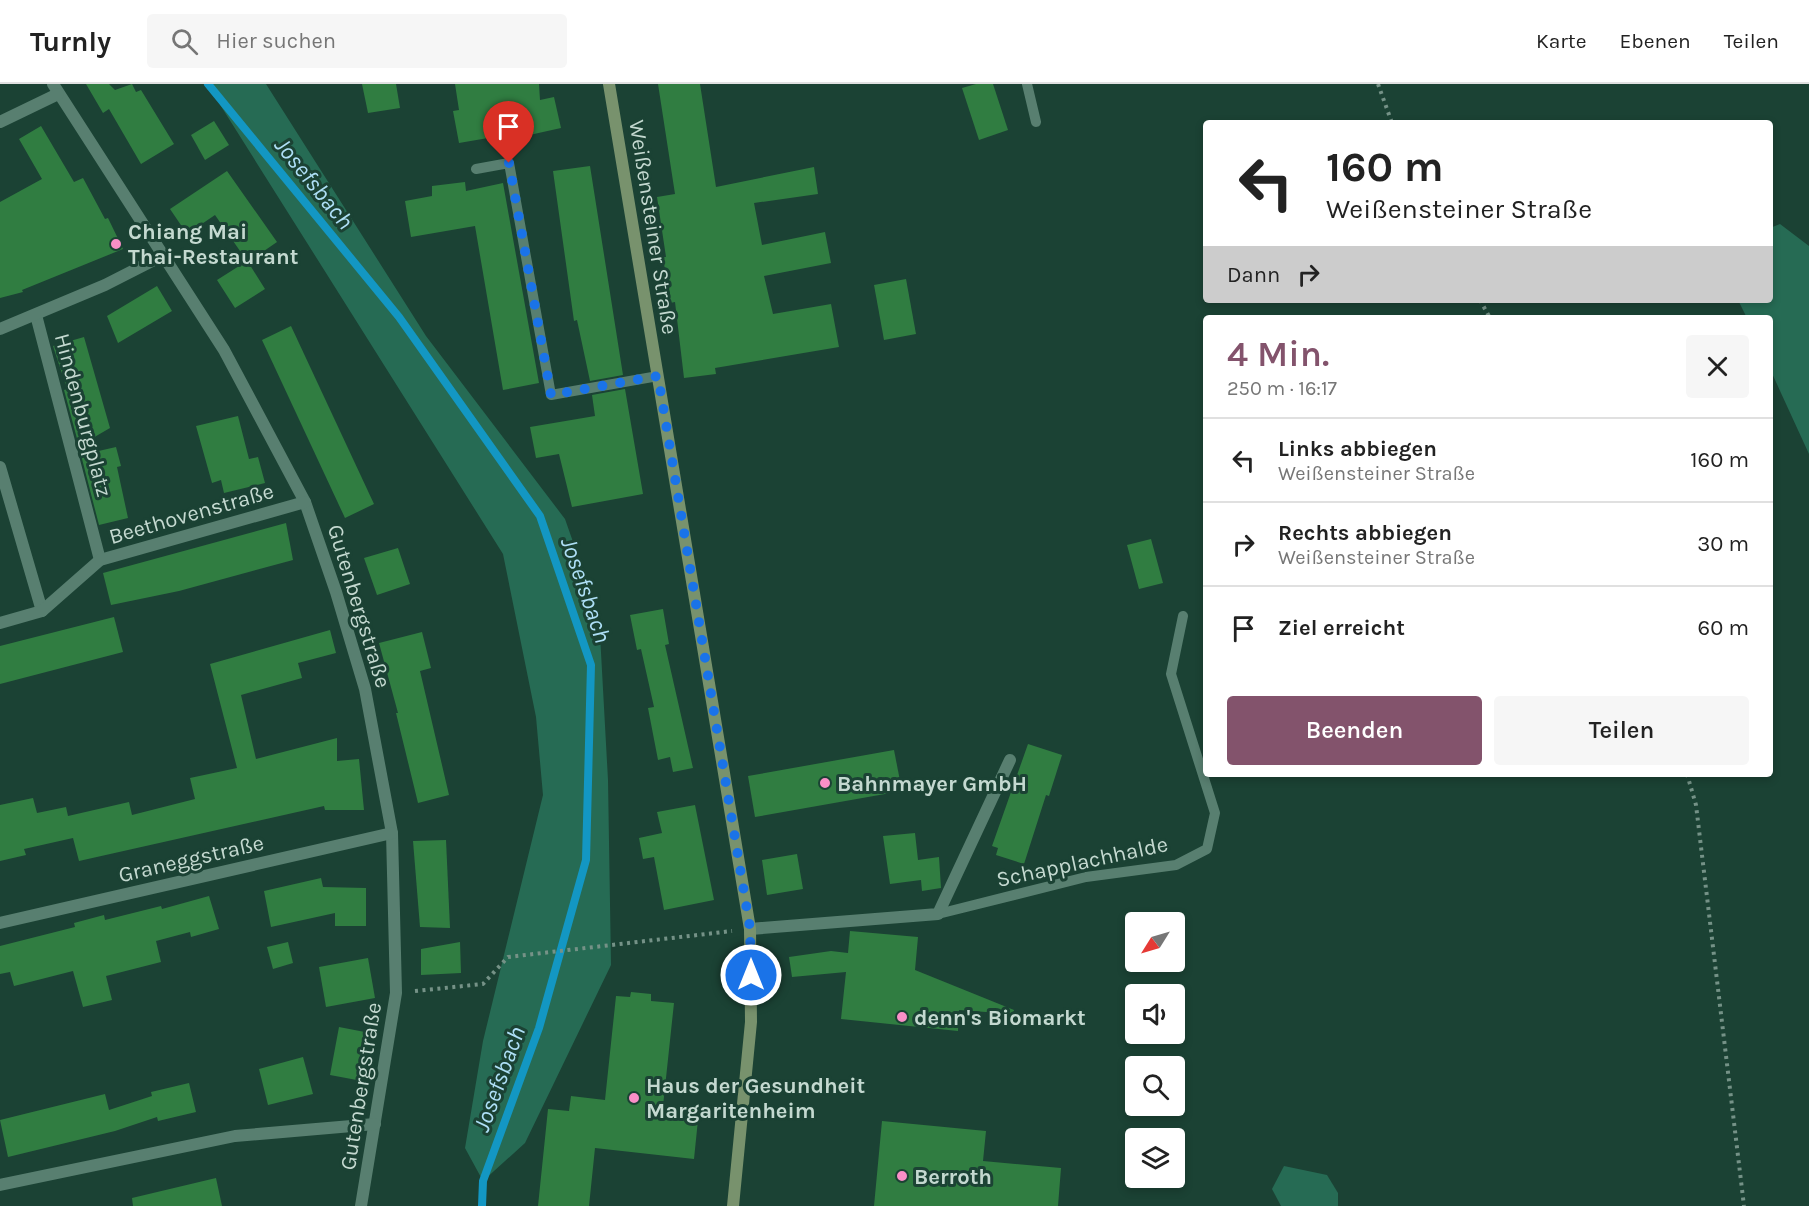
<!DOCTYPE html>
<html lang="de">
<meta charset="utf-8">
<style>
:root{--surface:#fff;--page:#f6f6f6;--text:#222;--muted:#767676;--line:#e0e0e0;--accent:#83536c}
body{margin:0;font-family:Karla,sans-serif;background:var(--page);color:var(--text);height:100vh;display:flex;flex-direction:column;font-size:22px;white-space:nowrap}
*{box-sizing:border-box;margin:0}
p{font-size:20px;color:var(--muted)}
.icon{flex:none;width:33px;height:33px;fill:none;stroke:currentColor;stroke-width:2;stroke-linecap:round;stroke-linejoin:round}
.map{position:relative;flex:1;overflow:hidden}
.sheet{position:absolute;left:1203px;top:231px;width:570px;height:462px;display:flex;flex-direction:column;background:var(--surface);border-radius:6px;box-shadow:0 3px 9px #0003}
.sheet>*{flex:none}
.guide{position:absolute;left:1203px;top:36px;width:570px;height:183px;border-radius:6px;box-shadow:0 3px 9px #0003;background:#fff;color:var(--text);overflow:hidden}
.needle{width:39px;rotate:233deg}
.buttons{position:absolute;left:1125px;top:828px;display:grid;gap:12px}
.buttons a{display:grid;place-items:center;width:60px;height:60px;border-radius:6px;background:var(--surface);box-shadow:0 3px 9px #0003;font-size:30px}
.pin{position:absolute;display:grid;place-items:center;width:51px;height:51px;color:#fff;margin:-62px -26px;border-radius:50% 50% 50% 0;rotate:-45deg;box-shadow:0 0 6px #0007}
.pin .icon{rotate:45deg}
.me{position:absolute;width:66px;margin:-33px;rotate:0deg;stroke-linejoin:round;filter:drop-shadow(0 0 4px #0008)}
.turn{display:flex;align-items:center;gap:21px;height:126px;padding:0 24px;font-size:27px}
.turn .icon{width:78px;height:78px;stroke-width:2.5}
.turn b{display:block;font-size:42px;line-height:51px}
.then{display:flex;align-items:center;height:57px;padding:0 24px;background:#0003;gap:12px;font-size:22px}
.round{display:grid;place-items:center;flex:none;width:63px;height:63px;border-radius:6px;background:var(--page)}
.head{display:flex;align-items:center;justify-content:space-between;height:102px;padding:0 24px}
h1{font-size:36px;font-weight:600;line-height:45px;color:var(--accent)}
.primary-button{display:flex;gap:12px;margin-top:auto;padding:12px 24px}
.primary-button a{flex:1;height:69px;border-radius:6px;background:var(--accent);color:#fff;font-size:24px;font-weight:600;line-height:69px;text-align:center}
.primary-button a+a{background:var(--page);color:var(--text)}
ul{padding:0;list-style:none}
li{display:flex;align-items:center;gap:18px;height:84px;padding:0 24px;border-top:2px solid var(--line)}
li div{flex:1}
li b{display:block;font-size:22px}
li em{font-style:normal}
header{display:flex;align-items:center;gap:36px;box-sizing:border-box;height:84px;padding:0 30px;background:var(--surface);border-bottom:2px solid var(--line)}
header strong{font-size:28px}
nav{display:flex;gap:33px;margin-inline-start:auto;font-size:21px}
.search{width:420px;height:54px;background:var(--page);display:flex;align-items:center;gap:15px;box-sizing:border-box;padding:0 21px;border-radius:6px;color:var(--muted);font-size:22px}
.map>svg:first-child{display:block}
.green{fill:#266b54}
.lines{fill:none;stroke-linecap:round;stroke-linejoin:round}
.stream{stroke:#1397c3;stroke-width:8}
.building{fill:#307d41}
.path{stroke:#759287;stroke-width:4;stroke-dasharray:3 4.5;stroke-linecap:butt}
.lane{stroke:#587f70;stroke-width:10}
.street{stroke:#587f70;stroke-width:12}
.secondary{stroke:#78926d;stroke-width:12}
.route{stroke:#1a73e8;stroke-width:10;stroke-dasharray:0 18}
.poi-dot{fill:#fa8fc7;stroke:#1b4234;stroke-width:2}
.labels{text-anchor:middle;stroke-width:6;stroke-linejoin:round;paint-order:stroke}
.street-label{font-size:22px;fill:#c4d9d0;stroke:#1b4234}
.poi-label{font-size:22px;font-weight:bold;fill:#c4d9d0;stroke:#1b4234;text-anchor:start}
.water-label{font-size:24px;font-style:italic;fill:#aedff6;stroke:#1b4234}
</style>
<header>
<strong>Turnly</strong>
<div class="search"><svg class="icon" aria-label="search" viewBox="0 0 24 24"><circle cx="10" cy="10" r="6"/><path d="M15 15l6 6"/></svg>Hier suchen</div>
<nav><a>Karte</a><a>Ebenen</a><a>Teilen</a></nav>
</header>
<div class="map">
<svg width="1809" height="1122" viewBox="0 0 1809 1122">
<rect width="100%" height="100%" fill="#1b4234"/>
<g class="green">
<path d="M207,0H266L426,252L565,435L599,532L608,696L611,881L525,1059L483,1097L465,1064L483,957L543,711L536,633L503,470Z"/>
<path d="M1780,140L1809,162V370L1770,285V234H1747L1738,216H1770V144Z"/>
<path d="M1284,1082L1327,1091L1338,1109V1122H1281L1272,1105Z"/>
</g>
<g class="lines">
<path class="stream" d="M208,0L399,233L540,432L591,581L586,776L539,944L483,1097L482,1122"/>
</g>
<g class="building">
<path d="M86,0H109L115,6L132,0L136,8L141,6L174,60L141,80L109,25L103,29Z"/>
<path d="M362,0H396L400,24L368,29Z"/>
<path d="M455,0H539L540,16L554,13L561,44L525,52L524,48L459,59L453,27L459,26Z"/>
<path d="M658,0H700L716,103L814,83L818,110L754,119L762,161L825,148L831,179L764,192L773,230L831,220L839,263L715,284L716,290L684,294L675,218L670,219L663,173H666L657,113L675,110Z"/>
<path d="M976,0H993L1008,46L979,56L962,4Z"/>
<path d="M214,37L229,61L205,76L191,51Z"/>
<path d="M41,42L74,98L83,94L105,135L108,134L123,165L22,206L23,208L0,214V118L42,95L19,55Z"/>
<path d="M590,82L623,291L590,297L577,236L574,237L553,87Z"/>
<path d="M227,87L277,158L248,178L265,205L235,224L217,196L247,177L215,131L187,150L170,125Z"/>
<path d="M465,98L466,107L503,99L539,299L503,306L475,142L411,153L405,117L432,112V102Z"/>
<path d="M906,195L916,250L884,256L874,201Z"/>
<path d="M157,202L172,227L118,259L107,232Z"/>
<path d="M291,242L374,420L345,434L262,256Z"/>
<path d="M84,253L110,344L79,362L64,306L67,305L53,262Z"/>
<path d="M625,305L643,410L572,423L559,370L536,374L530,343L595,332L592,311Z"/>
<path d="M238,332L249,375L258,373L265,399L224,409L221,396L212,399L196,342Z"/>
<path d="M116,363L121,382L117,383L128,434L99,441L81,371Z"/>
<path d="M286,439L293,476L179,507L111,521L103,489Z"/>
<path d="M1151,455L1163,499L1139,505L1127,461Z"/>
<path d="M398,464L410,500L377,511L364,474Z"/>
<path d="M663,525L669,560L665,561L693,684L673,688L670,673L658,676L648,624L654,623L641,565L637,566L630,531Z"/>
<path d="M114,533L123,568L0,600V562Z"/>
<path d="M330,546L336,569L298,579L302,594L241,611L256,675L337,654V677L359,675L364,726H325L324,722L79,777L73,754L24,765L26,771L0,777V721L33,714L37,729L66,723L68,732L129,718L132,731L195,715L190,694L237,684L210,580Z"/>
<path d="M422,548L431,584L420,587L449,711L418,719L396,629H398L379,559Z"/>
<path d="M1028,660L1062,671L1049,712L1046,711L1024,780L996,771L998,764L992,762Z"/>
<path d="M894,666L902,707L755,733L748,692Z"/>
<path d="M695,721L714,816L664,826L654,773L643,775L639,754L662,749L657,728Z"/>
<path d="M915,749L918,776L939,773L941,804L922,807L921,796L890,800L883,752Z"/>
<path d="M446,756L450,844L420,843L413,757Z"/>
<path d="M797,770L803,805L767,811L762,776Z"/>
<path d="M321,794L323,803L366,804V842H335V829L271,843L264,807Z"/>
<path d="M209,812L219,845L191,853L190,848L156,857L161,878L106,892L112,916L83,923L73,887L14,902L10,888L0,890V862L75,843L74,839L104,831L105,836L161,822L162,825Z"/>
<path d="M850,847L918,853L915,886L1014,926L1013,930L959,926L958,947L841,935L846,888L792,893L789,873L831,867L848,869Z"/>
<path d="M288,858L293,879L273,885L267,863Z"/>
<path d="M460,858L461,889L421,891V865Z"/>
<path d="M368,874L375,914L326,923L319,883Z"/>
<path d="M631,908L651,910V917L674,919L663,1022L699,1026L694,1075L595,1064L589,1122H538L548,1025L569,1027L571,1012L605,1016L616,912L630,913Z"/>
<path d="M339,943L370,949L362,997L330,991Z"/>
<path d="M303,973L313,1010L268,1021L259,985Z"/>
<path d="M189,999L196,1028L158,1037L157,1033L115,1047L8,1073L0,1036L105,1010L109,1026L152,1012L151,1008Z"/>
<path d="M882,1037L986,1047L983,1077L1061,1084L1058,1122H874Z"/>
<path d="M216,1094L222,1122H133L132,1114Z"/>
</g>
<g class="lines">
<g class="path">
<path d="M1378,0L1392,39"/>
<path d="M1480,216L1490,234"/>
<path d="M1687,690L1696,721L1744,1122"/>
<path d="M415,907L483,900L508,873L732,847"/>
</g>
<g class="lane">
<path d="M1027,0L1036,38"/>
<path d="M476,85L509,79L551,311L658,292"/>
<path d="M938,830L1086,793L1176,781L1207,765L1215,729L1171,590L1183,532"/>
</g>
<g class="street">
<path d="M53,0L224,266L305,418L336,508L365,605L392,749L396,909L361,1122"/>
<path d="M0,38L58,10"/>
<path d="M36,231L100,476"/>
<path d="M0,245L105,201L162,172"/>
<path d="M0,383L42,527"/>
<path d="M0,539L42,527L100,476L305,418"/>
<path d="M0,839L392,749"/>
<path d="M750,845L938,830L1010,676"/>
<path d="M0,1101L235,1052L375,1040"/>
</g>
<path class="secondary" d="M609,0L750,845L751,938L733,1122"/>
</g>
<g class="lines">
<path class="route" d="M509,79L551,311L658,292L750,844L751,891"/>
</g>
<g class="poi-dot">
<circle cx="116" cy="160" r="6"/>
<circle cx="825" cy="699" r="6"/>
<circle cx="902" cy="933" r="6"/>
<circle cx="634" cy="1014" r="6"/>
<circle cx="902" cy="1092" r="6"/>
</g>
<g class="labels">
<g class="street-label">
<text transform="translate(654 143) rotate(81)" y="8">Weißensteiner Straße</text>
<text transform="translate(84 331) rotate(75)" y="8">Hindenburgplatz</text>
<text transform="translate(191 429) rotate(-16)" y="8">Beethovenstraße</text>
<text transform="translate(360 522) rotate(73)" y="8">Gutenbergstraße</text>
<text transform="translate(191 774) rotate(-13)" y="8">Graneggstraße</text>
<text transform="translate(1082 777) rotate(-12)" y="8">Schapplachhalde</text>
<text transform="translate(360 1002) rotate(-81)" y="8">Gutenbergstraße</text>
</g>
<g class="poi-label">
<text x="128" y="155">Chiang Mai<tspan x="128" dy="25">Thai-Restaurant</tspan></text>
<text x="837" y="707">Bahnmayer GmbH</text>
<text x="914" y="941">denn's Biomarkt</text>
<text x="646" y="1009">Haus der Gesundheit<tspan x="646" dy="25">Margaritenheim</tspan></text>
<text x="914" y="1100">Berroth</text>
</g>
<g class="water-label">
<text transform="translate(314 99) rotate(51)" y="8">Josefsbach</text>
<text transform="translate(586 506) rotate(71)" y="8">Josefsbach</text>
<text transform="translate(499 995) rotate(-70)" y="8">Josefsbach</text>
</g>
</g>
</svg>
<div class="buttons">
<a><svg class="needle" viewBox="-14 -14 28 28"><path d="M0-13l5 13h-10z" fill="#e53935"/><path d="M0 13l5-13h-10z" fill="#767676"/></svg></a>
<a><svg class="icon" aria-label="sound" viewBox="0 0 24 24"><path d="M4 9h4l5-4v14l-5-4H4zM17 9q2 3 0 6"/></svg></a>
<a><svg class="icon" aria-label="search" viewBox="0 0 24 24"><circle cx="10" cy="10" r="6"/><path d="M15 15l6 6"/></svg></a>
<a><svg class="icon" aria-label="layers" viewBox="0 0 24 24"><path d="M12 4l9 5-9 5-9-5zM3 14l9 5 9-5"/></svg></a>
</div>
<div class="pin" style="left:509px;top:79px;background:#d93025"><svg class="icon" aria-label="arrive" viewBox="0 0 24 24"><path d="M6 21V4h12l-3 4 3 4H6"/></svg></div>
<svg class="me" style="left:751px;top:891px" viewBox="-20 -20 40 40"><circle r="17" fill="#1a73e8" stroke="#fff" stroke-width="3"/><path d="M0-11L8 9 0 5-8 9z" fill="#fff"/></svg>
<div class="guide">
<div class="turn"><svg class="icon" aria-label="left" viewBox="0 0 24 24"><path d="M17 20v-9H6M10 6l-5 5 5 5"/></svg><div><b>160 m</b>Weißensteiner Straße</div></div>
<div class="then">Dann<svg class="icon" aria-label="right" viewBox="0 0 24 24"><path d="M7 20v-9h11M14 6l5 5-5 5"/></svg></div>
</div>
<section class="sheet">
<div class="head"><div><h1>4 Min.</h1><p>250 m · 16:17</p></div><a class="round"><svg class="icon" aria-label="close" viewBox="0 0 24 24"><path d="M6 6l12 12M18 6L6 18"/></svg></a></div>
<ul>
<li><svg class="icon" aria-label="left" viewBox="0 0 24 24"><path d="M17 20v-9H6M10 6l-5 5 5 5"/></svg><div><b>Links abbiegen</b><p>Weißensteiner Straße</p></div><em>160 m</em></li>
<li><svg class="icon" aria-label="right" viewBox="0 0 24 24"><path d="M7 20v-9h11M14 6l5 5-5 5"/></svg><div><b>Rechts abbiegen</b><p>Weißensteiner Straße</p></div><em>30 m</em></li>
<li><svg class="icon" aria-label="arrive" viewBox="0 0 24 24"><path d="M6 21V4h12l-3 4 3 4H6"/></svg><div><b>Ziel erreicht</b></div><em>60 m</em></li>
</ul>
<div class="primary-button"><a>Beenden</a><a>Teilen</a></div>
</section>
</div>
